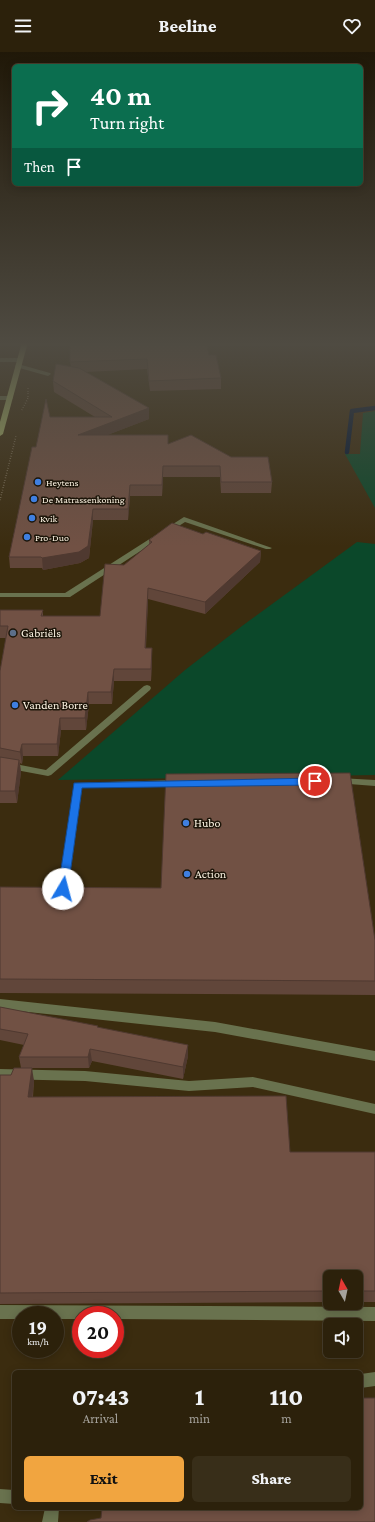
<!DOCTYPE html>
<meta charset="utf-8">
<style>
:root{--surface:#2c210b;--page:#382e19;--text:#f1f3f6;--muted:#a6a39d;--line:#483e2c;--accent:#f1a540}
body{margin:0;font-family:"Crimson Pro",serif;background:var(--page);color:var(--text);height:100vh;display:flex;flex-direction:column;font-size:15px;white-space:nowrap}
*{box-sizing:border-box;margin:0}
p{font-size:13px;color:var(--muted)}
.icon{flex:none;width:22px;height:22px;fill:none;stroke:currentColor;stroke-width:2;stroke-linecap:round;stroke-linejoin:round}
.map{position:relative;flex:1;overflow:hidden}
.sheet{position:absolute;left:12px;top:1318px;width:351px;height:140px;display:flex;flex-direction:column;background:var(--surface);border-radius:6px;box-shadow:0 2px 10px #0003,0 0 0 1px var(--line)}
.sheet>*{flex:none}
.banner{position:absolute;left:12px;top:12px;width:351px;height:122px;border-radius:6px;box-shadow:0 2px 10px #0003,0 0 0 1px var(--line);background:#0b6e4f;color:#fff;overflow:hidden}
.needle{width:26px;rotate:351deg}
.fabs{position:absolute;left:323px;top:1218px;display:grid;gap:8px}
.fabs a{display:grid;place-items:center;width:40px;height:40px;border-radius:6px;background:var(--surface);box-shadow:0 2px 10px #0003,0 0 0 1px var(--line);font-size:20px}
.speed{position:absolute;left:12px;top:1254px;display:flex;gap:8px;font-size:20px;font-weight:700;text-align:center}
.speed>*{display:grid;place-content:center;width:52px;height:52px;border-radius:50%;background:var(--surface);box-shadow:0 2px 10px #0003,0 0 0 1px var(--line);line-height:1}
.speed small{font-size:10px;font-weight:400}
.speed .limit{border:6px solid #d22;background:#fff;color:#111}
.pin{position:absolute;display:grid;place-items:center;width:34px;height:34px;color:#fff;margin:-17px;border:2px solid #fff;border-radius:50%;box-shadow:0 1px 4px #0007}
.me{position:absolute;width:44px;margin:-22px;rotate:8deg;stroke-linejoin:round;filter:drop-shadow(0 0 3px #0008)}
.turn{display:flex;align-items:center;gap:14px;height:84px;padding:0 12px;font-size:18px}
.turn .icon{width:52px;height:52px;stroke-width:2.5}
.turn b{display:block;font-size:28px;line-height:34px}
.then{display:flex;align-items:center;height:38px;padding:0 12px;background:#0003;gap:8px;font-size:15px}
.eta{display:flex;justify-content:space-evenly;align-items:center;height:68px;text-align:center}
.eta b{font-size:24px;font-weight:800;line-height:28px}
.primary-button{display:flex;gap:8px;margin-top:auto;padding:8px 12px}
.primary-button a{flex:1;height:46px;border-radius:6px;background:var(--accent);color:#111;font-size:16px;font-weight:800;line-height:46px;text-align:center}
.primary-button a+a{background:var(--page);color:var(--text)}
header{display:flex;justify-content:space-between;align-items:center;height:52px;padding:0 12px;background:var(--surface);font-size:18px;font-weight:800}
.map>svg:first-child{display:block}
.green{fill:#0b482a}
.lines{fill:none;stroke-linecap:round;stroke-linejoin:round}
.stream{stroke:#001636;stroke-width:4.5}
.path{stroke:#a59983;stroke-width:1.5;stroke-dasharray:0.5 2;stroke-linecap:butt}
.lane{fill:#69724e;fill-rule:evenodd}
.primary{fill:#a4b469;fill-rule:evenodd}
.wall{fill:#61463a}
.shaded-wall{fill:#4f3930}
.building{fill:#715144;stroke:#4f3930}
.route{fill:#1a73e8;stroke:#114b97}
.shop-dot{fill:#3f7fe0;stroke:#1c1509;stroke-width:1.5}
.service-dot{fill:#5c6f8a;stroke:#1c1509;stroke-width:1.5}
.labels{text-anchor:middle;stroke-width:3;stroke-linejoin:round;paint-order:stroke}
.far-poi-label{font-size:10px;fill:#fcf3e2;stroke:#1c1509;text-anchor:start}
.poi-label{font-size:12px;fill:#fcf3e2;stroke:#1c1509;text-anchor:start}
</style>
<header><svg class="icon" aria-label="menu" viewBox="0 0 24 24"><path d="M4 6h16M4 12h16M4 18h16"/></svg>Beeline<svg class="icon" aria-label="heart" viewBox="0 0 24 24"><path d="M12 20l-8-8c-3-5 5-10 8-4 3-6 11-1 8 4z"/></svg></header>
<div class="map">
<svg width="375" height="1470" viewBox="0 0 375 1470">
<rect width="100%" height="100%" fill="#3b2c0f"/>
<g class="green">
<path d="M375,359V456L345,402H360L363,361Z"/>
<path d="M357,490L375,492V723L58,728L185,618L242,574Z"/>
</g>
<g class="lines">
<path class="stream" d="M347,400L352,359L375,356"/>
<g class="path">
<path d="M22,358L28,346V335"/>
<path d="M0,448L16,384"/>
</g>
<g class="lane">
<path d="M0,306H20L23,308L20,310H0Z"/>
<path d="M18,312L50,321L51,322L48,324L16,315L15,314Z"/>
<path d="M0,344H10L13,346L10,348H0Z"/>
<path d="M184,465L272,496L270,497H266L185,470L70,545H0V541H65Z"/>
<path d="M147,633L150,634L151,636L150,638L51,723L48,724L0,715V709L46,718L144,634Z"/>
<path d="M339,726L375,728V734L336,731L335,729L336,727Z"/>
<path d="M178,728L182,731L178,734L82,736L68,837L66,840H50L48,837L50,834L59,833L75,731Z"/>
<path d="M0,947L215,970L375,999V1009L215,980L0,957Z"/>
<path d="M0,1017L85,1019L189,1029L253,1025L375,1052V1062L253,1035L189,1039L85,1029L0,1027Z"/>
<path d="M0,1253L375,1255V1269L115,1267V1263H81V1267H55V1263H21V1267H0Z"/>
<path d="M375,1320V1334L361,1336V1322Z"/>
<path d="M0,1437L14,1438V1452L0,1451Z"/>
<path d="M45,1456H59L58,1470H42Z"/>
</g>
<path class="primary" d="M22,290H28L3,382L0,384V370Z"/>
</g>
<g class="wall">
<path d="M209,303L221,326V337L150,339L147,317L85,320L149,367L107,383H168V392L272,430L271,441H221L220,425H163L162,444H130L128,468H93L89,506L80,511L43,518L42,516H10L9,505L36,395L50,365H95L54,340L53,329L71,315L70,310Z"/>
<path d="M203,482L261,499L260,510L205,562L148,547L146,596L152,608L151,629H114L112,652H89L86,678H61L58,704H23L22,712L20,711L21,720L17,751H0V619L6,586H0V558H43V564H100L124,513L149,493V488Z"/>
<path d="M0,835L375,888V943L0,941Z"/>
<path d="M0,955L98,975L188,1004L183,1027L92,1009L89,1016H30L34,1029L33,1045L290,1100H375V1250H356V1225H330V1250L0,1252V1023H11L21,1016L19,1005L24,993L0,988Z"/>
</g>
<g class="shaded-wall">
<path d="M149,356V367L79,394L78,383Z"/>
<path d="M163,414V425L162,444V433Z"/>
<path d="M130,433V444L128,468V457Z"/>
<path d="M93,457V468L89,506L80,511L43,518L42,506Z"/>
<path d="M261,499L260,510L205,562V550Z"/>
<path d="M148,536V547L145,608V596Z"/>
<path d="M152,596V608L151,629V617Z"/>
<path d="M114,617V629L112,652L111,640Z"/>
<path d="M88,640L89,652L86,678L85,666Z"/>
<path d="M60,666L61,678L58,704L57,692Z"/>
<path d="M22,692L23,704L22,712L20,700Z"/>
<path d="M19,708L21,720L17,751L15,739Z"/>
<path d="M188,993V1004L183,1027V1015Z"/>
<path d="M90,997L92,1009L89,1016L88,1005Z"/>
<path d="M32,1016L34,1029L31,1058L28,1045Z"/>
</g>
<g class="building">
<path d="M70,290H206L209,303H216L221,326L149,329L147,307L70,310Z"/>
<path d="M56,312L79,316L149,356L78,383H168V392L191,383L231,405H268L272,430H221L220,414H163L162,433H130L128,457H93L88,494L79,500L42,506L41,505H9L32,395H36L46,347L50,365H112L53,329Z"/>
<path d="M172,471L203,482L206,480L261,499L205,550L148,536L145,596H152L151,617H114L111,640H88L85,666H60L57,692H22L20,700L0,696V619L8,574H0V558H43L41,564H100L105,512L124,513L152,490L149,488Z"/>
<path d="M0,705L19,708L15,739H0Z"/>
<path d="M350,721L375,888V929L0,927V835L161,836L166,722Z"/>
<path d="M0,955L98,974L97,975L188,993L183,1015L90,997L88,1005H19L28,982L0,977Z"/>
<path d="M14,1016H32L28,1045L286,1044L290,1100H375V1239H356V1225H330V1239L0,1241V1023H11Z"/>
<path d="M361,1346H375V1470H87L90,1468L101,1466L102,1456H361Z"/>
</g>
<linearGradient id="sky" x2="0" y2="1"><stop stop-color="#201808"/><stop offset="0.59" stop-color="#4f4b42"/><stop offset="1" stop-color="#4f4b42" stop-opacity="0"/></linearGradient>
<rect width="375" height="495" fill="url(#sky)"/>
<path class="route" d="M315,726L320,729L315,733L82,736L68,837L67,840H60L58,837L74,731Z"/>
<g class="shop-dot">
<circle cx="38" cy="430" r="4"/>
<circle cx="34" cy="447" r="4"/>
<circle cx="32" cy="466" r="4"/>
<circle cx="27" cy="485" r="4"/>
<circle cx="15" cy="653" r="4"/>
<circle cx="186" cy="771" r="4"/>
<circle cx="187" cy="822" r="4"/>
</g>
<circle class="service-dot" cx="13" cy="581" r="4"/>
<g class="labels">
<g class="far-poi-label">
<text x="46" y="434">Heytens</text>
<text x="42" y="451">De Matrassenkoning</text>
<text x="40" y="470">Kvik</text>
<text x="35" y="489">Pro-Duo</text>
</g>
<g class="poi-label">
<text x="21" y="585">Gabriëls</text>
<text x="23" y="657">Vanden Borre</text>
<text x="194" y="775">Hubo</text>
<text x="195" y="826">Action</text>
</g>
</g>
</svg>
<div class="fabs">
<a><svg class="needle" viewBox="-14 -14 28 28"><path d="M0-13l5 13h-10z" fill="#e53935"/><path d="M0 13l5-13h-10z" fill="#a6a39d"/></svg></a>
<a><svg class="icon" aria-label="sound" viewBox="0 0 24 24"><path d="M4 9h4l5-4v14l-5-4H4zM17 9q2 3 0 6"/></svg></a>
</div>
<div class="speed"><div>19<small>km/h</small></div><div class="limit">20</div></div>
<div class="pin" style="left:315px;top:729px;background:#d93025"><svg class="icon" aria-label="arrive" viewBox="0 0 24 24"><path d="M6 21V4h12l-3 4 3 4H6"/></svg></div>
<svg class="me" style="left:63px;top:837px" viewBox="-20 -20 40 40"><circle r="19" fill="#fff"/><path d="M0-13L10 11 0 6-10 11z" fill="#1a73e8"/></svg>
<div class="banner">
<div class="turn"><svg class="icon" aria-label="right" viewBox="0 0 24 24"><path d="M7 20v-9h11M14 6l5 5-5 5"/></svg><div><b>40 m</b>Turn right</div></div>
<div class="then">Then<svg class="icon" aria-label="arrive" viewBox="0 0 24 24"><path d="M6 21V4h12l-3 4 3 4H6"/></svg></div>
</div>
<section class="sheet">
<div class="eta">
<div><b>07:43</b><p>Arrival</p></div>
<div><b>1</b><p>min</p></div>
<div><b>110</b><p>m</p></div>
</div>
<div class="primary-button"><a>Exit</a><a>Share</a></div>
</section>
</div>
